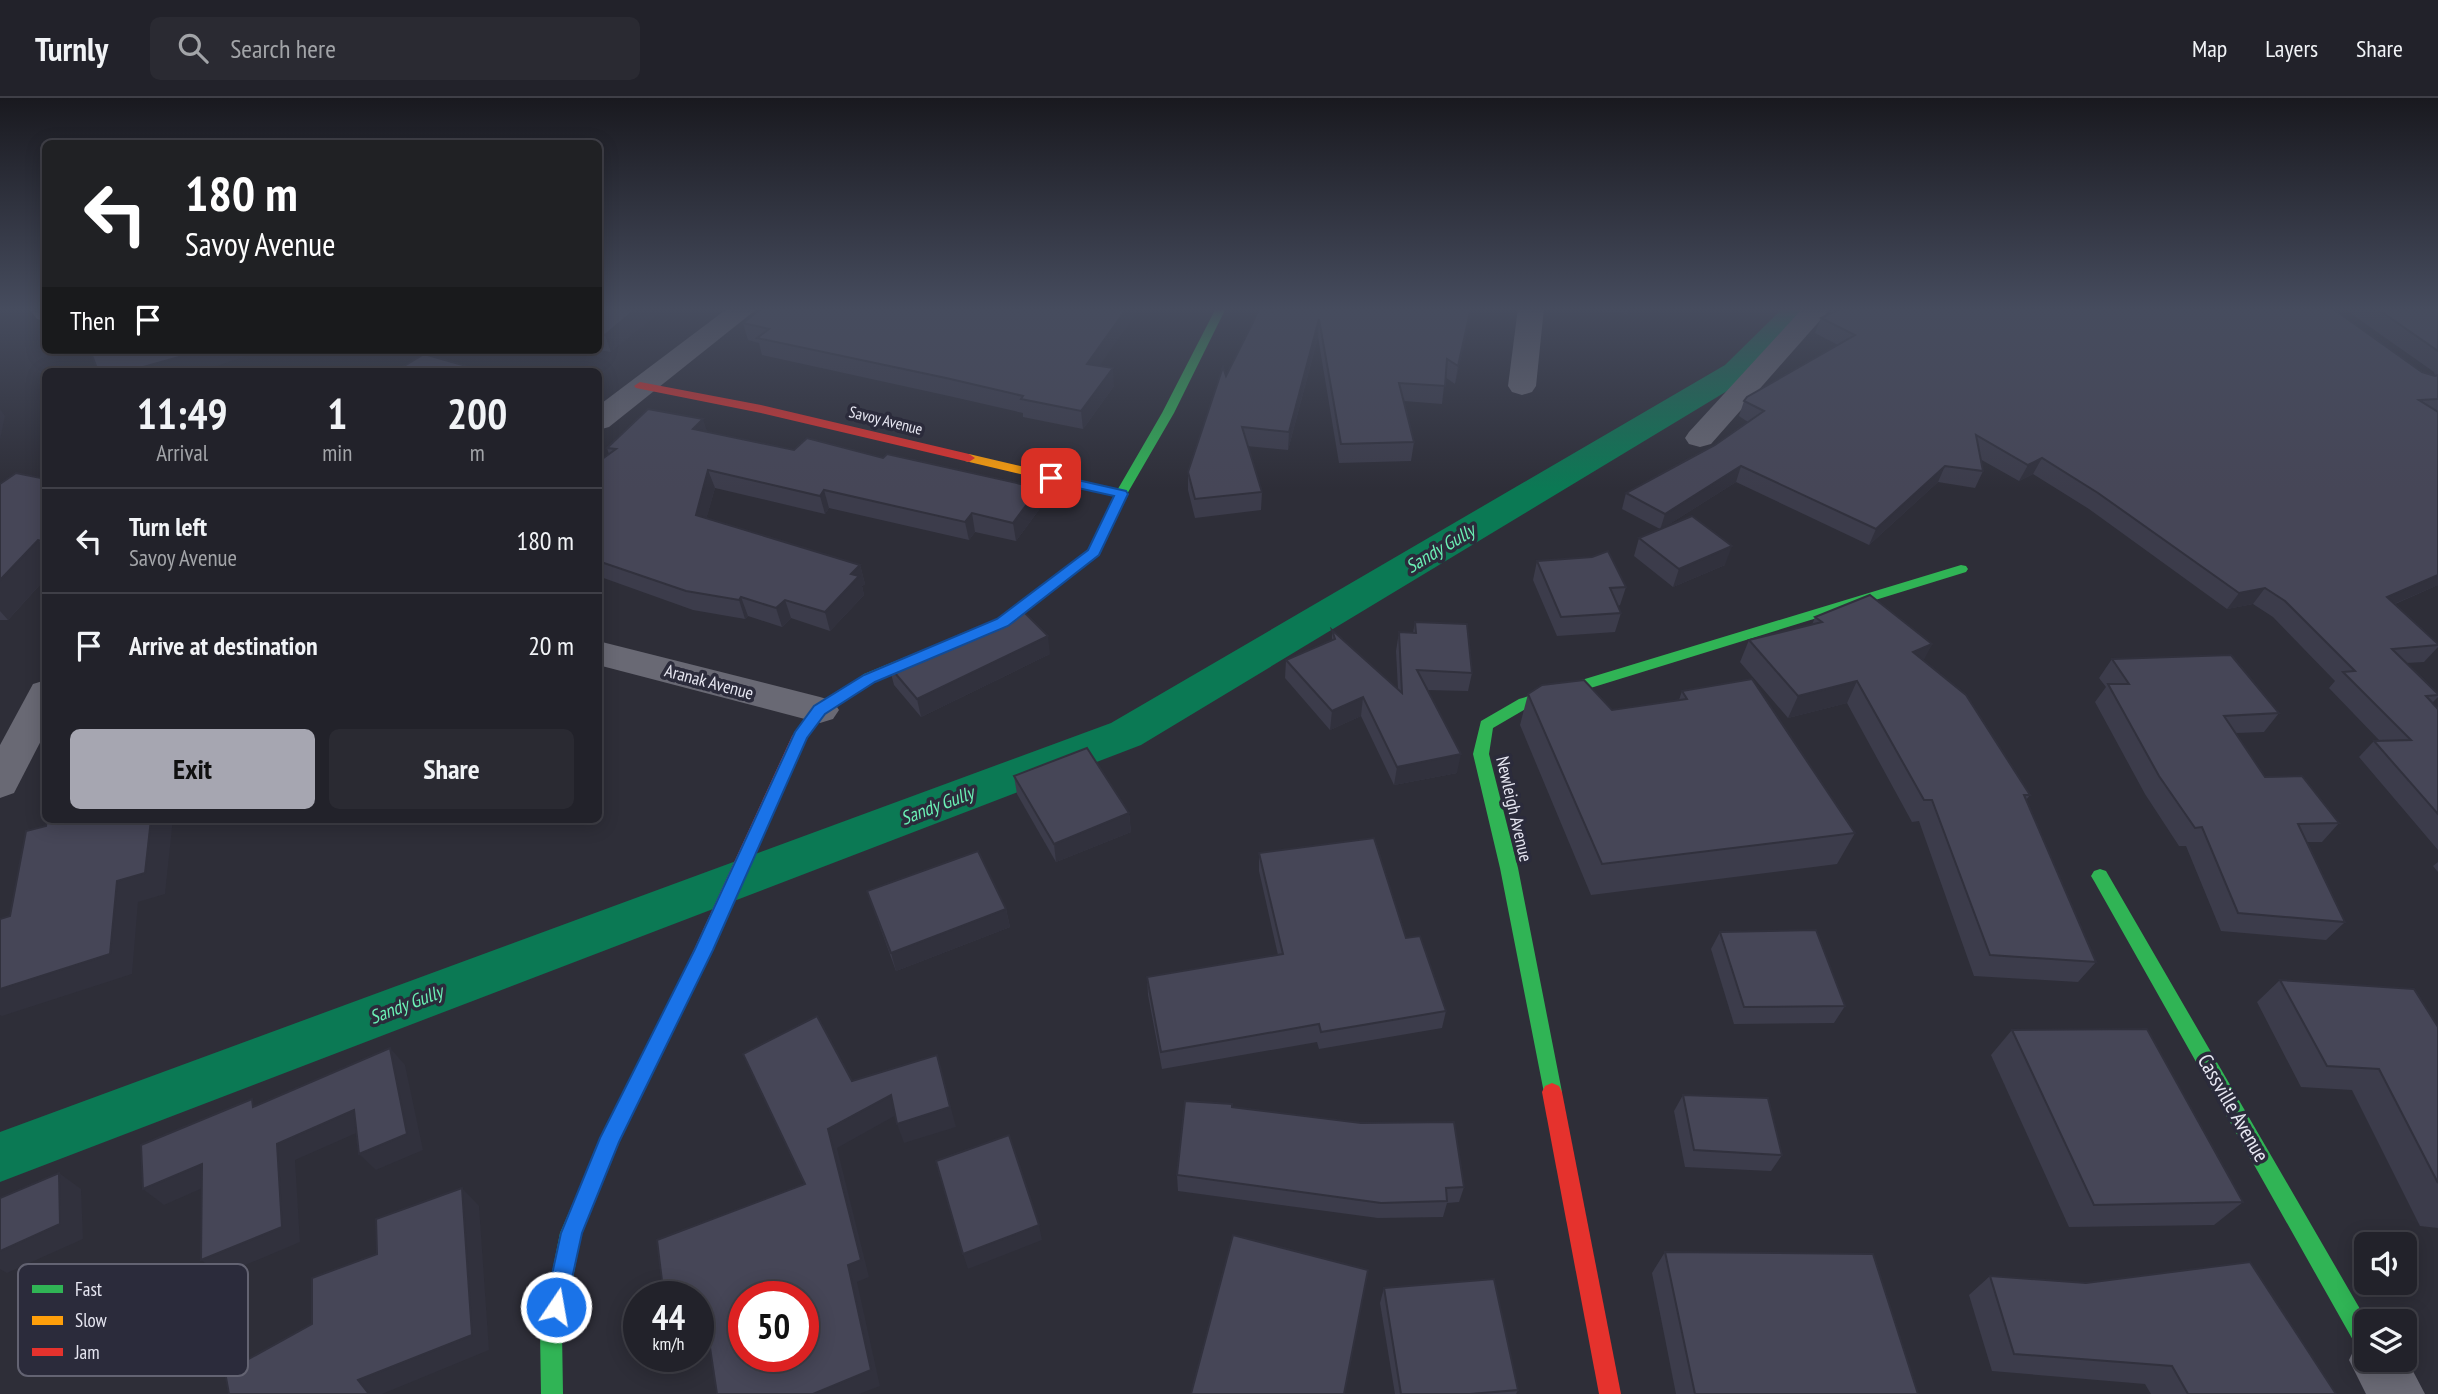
<!DOCTYPE html>
<style>
:root{--surface:#22222a;--page:#2a2a32;--text:#f1f3f6;--muted:#a2a4a8;--line:#3f3f47;--accent:#a6a6b1}
body{margin:0;font-family:"PT Sans Narrow",sans-serif;background:var(--page);color:var(--text);height:100vh;display:flex;flex-direction:column;font-size:26px;white-space:nowrap}
*{box-sizing:border-box;margin:0}
p{font-size:23px;color:var(--muted)}
.icon{flex:none;width:38px;height:38px;fill:none;stroke:currentColor;stroke-width:2;stroke-linecap:round;stroke-linejoin:round}
.map{position:relative;flex:1;overflow:hidden}
.side{position:absolute;left:42px;top:270px;width:560px;height:455px;display:flex;flex-direction:column;background:var(--surface);border-radius:10px;box-shadow:0 4px 18px #0003,0 0 0 2px var(--line)}
.side>*{flex:none}
.guide{position:absolute;left:42px;top:42px;width:560px;height:214px;border-radius:10px;box-shadow:0 4px 18px #0003,0 0 0 2px var(--line);background:#202124;color:#fff;overflow:hidden}
.tools{position:absolute;left:2354px;top:1134px;display:grid;gap:14px}
.tools a{display:grid;place-items:center;width:63px;height:63px;border-radius:10px;background:var(--surface);box-shadow:0 4px 18px #0003,0 0 0 2px var(--line);font-size:35px}
.speed{position:absolute;left:623px;top:1183px;display:flex;gap:14px;font-size:35px;font-weight:700;text-align:center}
.speed>*{display:grid;place-content:center;width:91px;height:91px;border-radius:50%;background:var(--surface);box-shadow:0 4px 18px #0003,0 0 0 2px var(--line);line-height:1}
.speed small{font-size:18px;font-weight:400}
.speed .limit{border:10px solid #d22;background:#fff;color:#111}
.pin{position:absolute;display:grid;place-items:center;width:60px;height:60px;color:#fff;margin:-30px;border-radius:14px;box-shadow:0 4px 10px #0006}
.me{position:absolute;width:77px;margin:-38px;rotate:12deg;stroke-linejoin:round;filter:drop-shadow(0 0 5px #0008)}
.turn{display:flex;align-items:center;gap:24px;height:147px;padding:0 28px;font-size:32px}
.turn .icon{width:91px;height:91px;stroke-width:2.5}
.turn b{display:block;font-size:49px;line-height:60px}
.then{display:flex;align-items:center;height:66px;padding:0 28px;background:#0003;gap:14px;font-size:26px}
.eta{display:flex;justify-content:space-evenly;align-items:center;height:119px;text-align:center}
.eta b{font-size:42px;font-weight:600;line-height:49px}
.primary-button{display:flex;gap:14px;margin-top:auto;padding:14px 28px}
.primary-button a{flex:1;height:80px;border-radius:10px;background:var(--accent);color:#111;font-size:28px;font-weight:600;line-height:80px;text-align:center}
.primary-button a+a{background:var(--page);color:var(--text)}
ul{padding:0;list-style:none}
li{display:flex;align-items:center;gap:21px;height:105px;padding:0 28px;border-top:2px solid var(--line)}
li div{flex:1}
li b{display:block;font-size:26px}
li em{font-style:normal}
header{display:flex;align-items:center;gap:42px;box-sizing:border-box;height:98px;padding:0 35px;background:var(--surface);border-bottom:2px solid var(--line)}
header strong{font-size:33px}
nav{display:flex;gap:38px;margin-inline-start:auto;font-size:24px}
.search{width:490px;height:63px;background:var(--page);display:flex;align-items:center;gap:18px;box-sizing:border-box;padding:0 24px;border-radius:10px;color:var(--muted);font-size:26px}
.map>svg:first-child{display:block}
.lines{fill:none;stroke-linecap:round;stroke-linejoin:round}
.canal{fill:#0b7954;fill-rule:evenodd}
.street{fill:#696974;fill-rule:evenodd}
.fast{fill:#30b455;fill-rule:evenodd}
.slow{fill:#ff9f0a;fill-rule:evenodd}
.jam{fill:#e5322d;fill-rule:evenodd}
.wall{fill:#3c3c4b}
.shaded-wall{fill:#31313d}
.building{fill:#464657;stroke:#31313d;stroke-width:2;fill-rule:evenodd}
.route{fill:#1a73e8;stroke:#114b97;stroke-width:2}
.labels{text-anchor:middle;stroke-width:7;stroke-linejoin:round;paint-order:stroke}
.far-street-label{font-size:16px;fill:#e7e7f2;stroke:#2b2b3b}
.street-label{font-size:18px;fill:#e7e7f2;stroke:#2b2b3b}
.water-label{font-size:19px;font-style:italic;fill:#6bf0b5;stroke:#2b2b3b}
.near-street-label{font-size:21px;fill:#e7e7f2;stroke:#2b2b3b}
.key{fill:#2b2b3b;stroke:#636372;stroke-width:2}
.key-label{font-size:19px;fill:#e7e7f2}
</style>
<header>
<strong>Turnly</strong>
<div class="search"><svg class="icon" aria-label="search" viewBox="0 0 24 24"><circle cx="10" cy="10" r="6"/><path d="M15 15l6 6"/></svg>Search here</div>
<nav><a>Map</a><a>Layers</a><a>Share</a></nav>
</header>
<div class="map">
<svg width="2438" height="1296" viewBox="0 0 2438 1296">
<rect width="100%" height="100%" fill="#2e2e38"/>
<g class="lines">
<path class="canal" d="M1783,210H1814L1747,281L1141,647L0,1084V1034L1111,625L1725,267Z"/>
<g class="street">
<path d="M29,210H46V223L37,221Z"/>
<path d="M728,210H758L609,329L598,332V308Z"/>
<path d="M1518,210H1544L1536,288L1532,294L1522,297L1512,294L1508,288Z"/>
<path d="M1803,210H1831L1711,346L1700,349L1689,346L1685,340L1689,334Z"/>
<path d="M598,543L820,599L833,603L839,612L833,621L820,625L598,567Z"/>
<path d="M46,582V633L14,695L0,700V647L33,586Z"/>
<path d="M2366,1239V1262H2404V1256L2425,1296H2366L2349,1262L2358,1243Z"/>
</g>
<g class="fast">
<path d="M1216,210H1226L1174,315L1127,396L1099,457L1008,527L874,584L853,598H843L840,594L864,576L998,521L1088,452L1115,396L1162,315Z"/>
<path d="M1961,467L1966,468L1968,471L1966,474L1529,609L1493,630L1489,656L1518,770L1562,994L1559,1000L1552,1003L1545,1000L1500,770L1473,656L1481,623L1519,601Z"/>
<path d="M2100,771L2106,773L2367,1223L2366,1254L2358,1251L2094,783L2091,778L2094,773Z"/>
<path d="M689,874L695,876L698,882L619,1044L582,1135L562,1234L563,1296H541L540,1234L560,1135L604,1033L683,876Z"/>
</g>
<path class="slow" d="M969,356L1126,393L1127,396L1121,400L965,363V357Z"/>
<g class="jam">
<path d="M640,284L761,307L969,356L975,360L969,364L761,315L636,290L634,288Z"/>
<path d="M848,589L856,594L853,598L825,616L807,640L695,888L689,890L683,888L680,882L792,638L815,608Z"/>
<path d="M1552,985L1559,988L1562,994L1621,1296H1599L1542,994L1545,988Z"/>
</g>
</g>
<g class="wall">
<path d="M598,210L611,254L598,252Z"/>
<path d="M1259,210H1472L1455,286L1445,279L1442,306L1404,303L1414,344L1411,363L1339,365L1318,239L1288,352L1247,348L1262,394L1261,412L1195,420L1188,392V374L1226,278L1253,224Z"/>
<path d="M1578,210H1628L1627,216Z"/>
<path d="M1830,210H2332L2422,274L2435,278L2434,274L2343,210H2438V487L2395,506L2438,546V549L2424,564L2406,565L2438,596V599L2432,605L2438,611V752L2359,659L2374,643H2380L2329,590L2335,583L2273,519L2253,506L2227,511L2089,411L2033,376L2019,383L1980,361L1983,373L1975,390L1938,384L1869,447L1736,384L1663,430L1725,467L1673,489L1634,458L1639,440L1660,431L1622,411L1626,395L1715,347L1748,324L1739,318L1744,303L1838,247L1815,235L1821,220L1828,216Z"/>
<path d="M743,225L1099,268L1114,288L1083,331L1023,319V315L949,298L762,257L759,245L748,242Z"/>
<path d="M707,334L1041,409L1016,443L975,434L969,442L829,410L825,416L715,390L706,421L860,467L865,486L862,488L864,497L830,533L791,520L782,529L748,518L745,521L693,512L598,478V364L609,356L607,350Z"/>
<path d="M46,381V480L8,522H0V386Z"/>
<path d="M1537,463L1626,489L1620,507L1618,508L1621,515L1615,534L1557,538L1533,482Z"/>
<path d="M1815,519L1932,546L1923,562L2030,697L2026,702L2096,864L2078,884L1974,878L1919,723L1912,724L1847,605L1788,620L1740,564L1749,542L1812,527Z"/>
<path d="M1415,524L1472,575L1468,593L1427,592L1457,675L1394,687L1361,618L1330,632L1285,580L1286,562L1332,542V532L1398,591L1396,553L1399,534L1413,535Z"/>
<path d="M1050,556L921,619L894,587L889,568Z"/>
<path d="M2112,561L2279,615L2264,634L2236,635L2265,679L2339,725L2322,744H2306L2345,824L2326,842L2221,833L2186,748H2179L2145,696L2095,604L2106,589L2099,580Z"/>
<path d="M1682,593L1855,735L1837,766L1591,797L1520,627L1528,596L1612,612L1679,602Z"/>
<path d="M1014,678L1129,715L1131,734L1056,764L1017,696Z"/>
<path d="M1259,755L1406,840L1446,913L1442,930L1319,951L1317,944L1162,971L1148,897L1147,879L1278,857L1259,773Z"/>
<path d="M2438,764V774L2433,768Z"/>
<path d="M867,793L1006,811L1010,829L896,873Z"/>
<path d="M1720,834L1845,908L1834,925L1734,926L1711,851Z"/>
<path d="M2280,882L2438,929V1130L2420,1128L2352,992L2301,989L2257,904Z"/>
<path d="M2012,932L2243,1104L2214,1127L2069,1129L1991,957Z"/>
<path d="M1683,997L1782,1057L1771,1073L1685,1069L1674,1013Z"/>
<path d="M1232,1009L1464,1089L1459,1104L1447,1105L1443,1119L1378,1120L1178,1093L1177,1077Z"/>
<path d="M1665,1154L1918,1296H1676L1652,1175Z"/>
<path d="M1990,1178L2336,1296H2151L2145,1286L1992,1273L1969,1197Z"/>
<path d="M1384,1190L1518,1292L1516,1296H1395L1380,1205Z"/>
</g>
<g class="shaded-wall">
<path d="M637,210H665L611,254L605,237Z"/>
<path d="M1127,210H1140L1089,283L1087,266Z"/>
<path d="M1471,210V219L1455,286L1458,268Z"/>
<path d="M1319,221L1318,239L1288,352L1289,334Z"/>
<path d="M204,252H264L202,273H129Z"/>
<path d="M1113,270L1114,288L1083,331L1081,313Z"/>
<path d="M0,311L5,318L0,342Z"/>
<path d="M703,321L709,339L693,331Z"/>
<path d="M2042,360L2033,376L2019,383L2028,367Z"/>
<path d="M1741,368L1736,384L1660,432L1665,416Z"/>
<path d="M1945,368L1938,384L1869,447L1876,431Z"/>
<path d="M708,372L715,390L702,436L696,417Z"/>
<path d="M1039,390L1041,409L1016,443L1013,425Z"/>
<path d="M824,392L829,410L825,416L820,398Z"/>
<path d="M972,415L975,434L969,442L965,424Z"/>
<path d="M38,442L46,452V480L8,522L0,513V482Z"/>
<path d="M1732,448L1725,467L1673,489L1679,471Z"/>
<path d="M860,467L865,486L862,488L864,497L830,533L825,514L851,476Z"/>
<path d="M2438,477V487L2373,515L2387,499Z"/>
<path d="M2265,490L2253,506L2227,511L2239,495Z"/>
<path d="M741,499L748,518L745,521L739,502Z"/>
<path d="M785,502L791,520L782,529L776,510Z"/>
<path d="M1048,538L1050,556L921,619L917,601Z"/>
<path d="M1932,546L1921,568L1913,554Z"/>
<path d="M1857,583L1847,605L1788,620L1798,598Z"/>
<path d="M1363,599L1361,618L1330,632L1332,613Z"/>
<path d="M1461,656L1457,675L1394,687L1397,669Z"/>
<path d="M1129,715L1131,734L1056,764L1054,746Z"/>
<path d="M151,721H173L165,796L138,804L132,876L2,918L0,917V891L117,783Z"/>
<path d="M1006,811L1010,829L896,873L891,855Z"/>
<path d="M390,950L405,967L423,1052L376,1072L359,1056Z"/>
<path d="M937,957L956,1029L904,1045L897,1026Z"/>
<path d="M891,997L898,1016L837,1050L869,1179L857,1184L880,1288L859,1296H813L828,1031Z"/>
<path d="M354,1012L370,1029L295,1062L300,1144L222,1177L201,1162L277,1046Z"/>
<path d="M202,1066L221,1082L164,1107L143,1091Z"/>
<path d="M59,1075L81,1091L83,1141L7,1175L0,1171V1153Z"/>
<path d="M462,1090L479,1108L489,1252L382,1296H369L358,1282Z"/>
<path d="M1039,1127L1042,1142L968,1171L963,1156Z"/>
<path d="M706,1223L718,1240L698,1248V1226Z"/>
</g>
<g class="building">
<path d="M598,210H637L605,237L598,235Z"/>
<path d="M762,210H1127L1087,266L1113,270L1081,313L1021,301L1023,298L946,280L757,240L769,231L743,225Z"/>
<path d="M1259,210H1471L1458,268L1447,261L1445,288L1399,285L1414,344L1341,346L1319,221L1289,334L1242,329L1262,394L1195,401L1188,374L1223,269L1226,278L1253,224Z"/>
<path d="M1842,210H2332L2422,274L2435,278L2438,277V301L2419,302L2438,314V477L2387,499L2438,546V547L2392,551L2438,596V597L2426,598L2438,611V716L2374,643L2411,642L2343,574L2355,573L2285,503L2265,490L2239,495L2098,395L2042,360L2028,367L1976,337L1983,373L1945,368L1876,431L1741,368L1665,416L1626,395L1715,347L1764,313L1744,303L1747,299L1855,237L1821,220Z"/>
<path d="M2376,210H2438V253Z"/>
<path d="M90,252H204L129,273H98Z"/>
<path d="M424,256L473,270L468,273H396Z"/>
<path d="M382,269L394,273H376Z"/>
<path d="M648,311L703,321L693,331L794,352L807,340L883,360L887,356L1039,390L1013,425L972,415L965,424L824,392L820,398L708,372L696,417L860,467L851,476L859,478L825,514L785,502L776,510L741,499L739,502L686,493L598,463V364L616,351L607,350Z"/>
<path d="M16,375L46,381V444L38,442L0,482V386Z"/>
<path d="M1692,418L1732,448L1679,471L1639,440Z"/>
<path d="M1608,453L1626,489L1610,490L1621,515L1561,519L1537,463L1592,459Z"/>
<path d="M1870,497L1932,546L1913,554L1966,597L2030,697H2024L2096,864L1990,857L1932,702H1924L1857,583L1798,598L1749,542L1822,524L1815,519Z"/>
<path d="M1020,510L1048,538L917,601L889,568Z"/>
<path d="M1415,524L1467,526L1472,575L1417,572L1461,656L1397,669L1363,599L1332,613L1286,562L1335,541L1332,532L1402,595L1399,534L1416,535Z"/>
<path d="M2231,557L2279,615L2224,618L2265,679L2302,678L2339,725L2298,726L2345,824L2238,815L2202,729L2195,730L2159,678L2108,586H2129L2112,561Z"/>
<path d="M1752,581L1855,735L1602,766L1528,596L1542,587L1584,582L1612,612L1687,601L1682,593Z"/>
<path d="M1087,650L1129,715L1054,746L1014,678Z"/>
<path d="M47,721H151L145,775L117,783L110,856L0,891V821L10,818L26,733L46,728Z"/>
<path d="M1374,740L1406,840L1420,838L1446,913L1321,934L1319,926L1161,954L1147,879L1283,856L1259,755Z"/>
<path d="M978,753L1006,811L891,855L867,793Z"/>
<path d="M1816,832L1845,908L1744,909L1720,834Z"/>
<path d="M2280,882L2414,891L2438,929V1085L2379,971L2327,968Z"/>
<path d="M817,918L852,983L937,957L950,1009L897,1026L891,997L828,1031L861,1162L848,1167L871,1272L813,1296H717L706,1223L698,1226V1199H664L657,1142L805,1086L743,956ZM744,1199H803V1258H744Z"/>
<path d="M2147,931L2243,1104L2094,1107L2012,932Z"/>
<path d="M390,950L407,1036L359,1056L354,1012L277,1046L282,1129L201,1162L202,1066L143,1091L141,1047L252,1001L253,1009Z"/>
<path d="M1683,997L1768,1000L1782,1057L1694,1052Z"/>
<path d="M1185,1003L1232,1006V1009L1361,1025L1454,1024L1464,1089L1446,1090L1447,1103L1381,1105L1177,1077Z"/>
<path d="M1009,1037L1039,1127L963,1156L936,1063Z"/>
<path d="M59,1075L60,1126L0,1153V1100Z"/>
<path d="M462,1090L472,1237L358,1282L369,1296H229L225,1274L312,1226V1180L377,1156L376,1121Z"/>
<path d="M1233,1137L1368,1172L1344,1296H1191Z"/>
<path d="M1665,1154L1873,1156L1918,1296H1695Z"/>
<path d="M2250,1164L2336,1296H2188L2172,1268L2014,1256L1990,1178L2086,1185Z"/>
<path d="M1494,1181L1518,1292L1470,1296H1401L1384,1190Z"/>
</g>
<linearGradient id="sky" x2="0" y2="1"><stop stop-color="#19191f"/><stop offset="0.54" stop-color="#464c5e"/><stop offset="1" stop-color="#464c5e" stop-opacity="0"/></linearGradient>
<rect width="2438" height="391" fill="url(#sky)"/>
<path class="route" d="M1051,376L1126,393L1128,396L1099,457L1008,528L875,584L825,616L807,640L713,852L619,1044L582,1135L564,1217L556,1221L548,1217L545,1209L561,1135L600,1040L695,851L795,634L814,608L864,577L997,521L1088,452L1114,398L1046,383V377Z"/>
<g class="labels">
<g class="far-street-label">
<text transform="translate(886 322) rotate(14)" y="6">Savoy Avenue</text>
</g>
<g class="street-label">
<text transform="translate(709 584) rotate(15)" y="6">Aranak Avenue</text>
<text transform="translate(1514 711) rotate(77)" y="6">Newleigh Avenue</text>
</g>
<g class="water-label">
<text transform="translate(1440 450) rotate(-31)" y="7">Sandy Gully</text>
<text transform="translate(937 707) rotate(-21)" y="7">Sandy Gully</text>
<text transform="translate(406 906) rotate(-21)" y="7">Sandy Gully</text>
</g>
<g class="near-street-label">
<text transform="translate(2233 1010) rotate(60)" y="7">Cassville Avenue</text>
</g>
</g>
<rect x="18" y="1166" width="230" height="112" rx="10" class="key"/>
<rect x="32" y="1187" width="31" height="8" fill="#30b455"/>
<rect x="32" y="1218" width="31" height="9" fill="#ff9f0a"/>
<rect x="32" y="1250" width="31" height="8" fill="#e5322d"/>
<g class="key-label">
<text x="75" y="1198">Fast</text>
<text x="75" y="1229">Slow</text>
<text x="75" y="1261">Jam</text>
</g>
</svg>
<div class="tools">
<a><svg class="icon" aria-label="sound" viewBox="0 0 24 24"><path d="M4 9h4l5-4v14l-5-4H4zM17 9q2 3 0 6"/></svg></a>
<a><svg class="icon" aria-label="layers" viewBox="0 0 24 24"><path d="M12 4l9 5-9 5-9-5zM3 14l9 5 9-5"/></svg></a>
</div>
<div class="speed"><div>44<small>km/h</small></div><div class="limit">50</div></div>
<div class="pin" style="left:1051px;top:380px;background:#d93025"><svg class="icon" aria-label="arrive" viewBox="0 0 24 24"><path d="M6 21V4h12l-3 4 3 4H6"/></svg></div>
<svg class="me" style="left:556px;top:1209px" viewBox="-20 -20 40 40"><circle r="17" fill="#1a73e8" stroke="#fff" stroke-width="3"/><path d="M0-11L8 9 0 5-8 9z" fill="#fff"/></svg>
<div class="guide">
<div class="turn"><svg class="icon" aria-label="left" viewBox="0 0 24 24"><path d="M17 20v-9H6M10 6l-5 5 5 5"/></svg><div><b>180 m</b>Savoy Avenue</div></div>
<div class="then">Then<svg class="icon" aria-label="arrive" viewBox="0 0 24 24"><path d="M6 21V4h12l-3 4 3 4H6"/></svg></div>
</div>
<section class="side">
<div class="eta">
<div><b>11:49</b><p>Arrival</p></div>
<div><b>1</b><p>min</p></div>
<div><b>200</b><p>m</p></div>
</div>
<ul>
<li><svg class="icon" aria-label="left" viewBox="0 0 24 24"><path d="M17 20v-9H6M10 6l-5 5 5 5"/></svg><div><b>Turn left</b><p>Savoy Avenue</p></div><em>180 m</em></li>
<li><svg class="icon" aria-label="arrive" viewBox="0 0 24 24"><path d="M6 21V4h12l-3 4 3 4H6"/></svg><div><b>Arrive at destination</b></div><em>20 m</em></li>
</ul>
<div class="primary-button"><a>Exit</a><a>Share</a></div>
</section>
</div>
